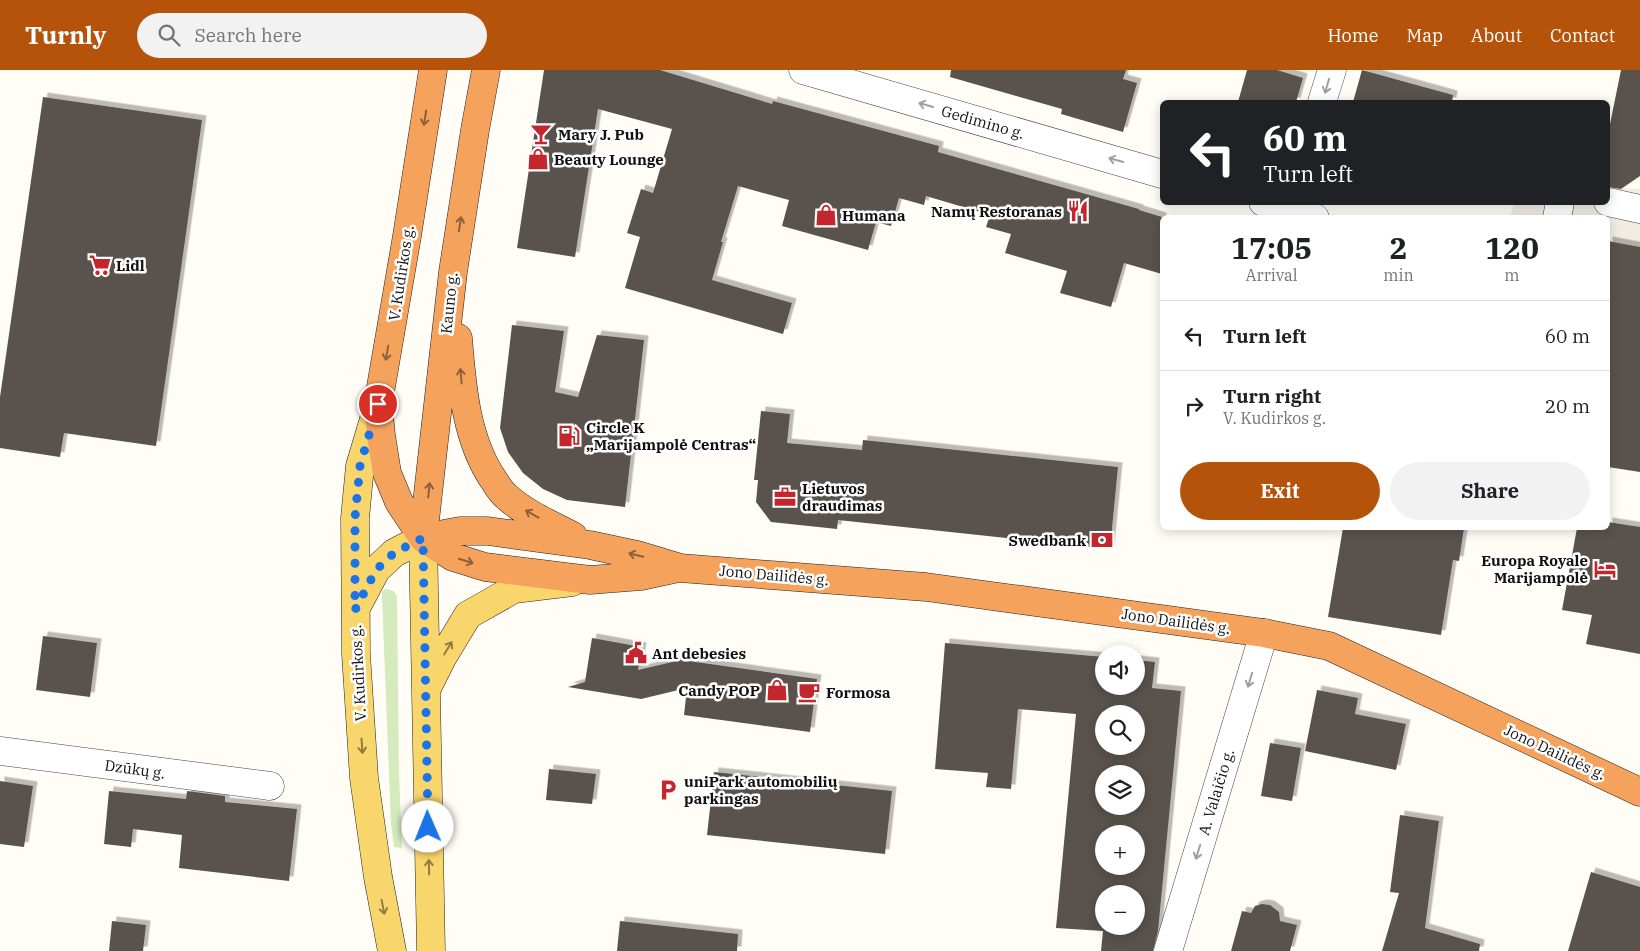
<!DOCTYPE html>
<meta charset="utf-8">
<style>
:root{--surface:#fff;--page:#f2f2f2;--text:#202124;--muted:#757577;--line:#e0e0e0;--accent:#b45309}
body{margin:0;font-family:"IBM Plex Serif",serif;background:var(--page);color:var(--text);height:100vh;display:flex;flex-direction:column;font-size:19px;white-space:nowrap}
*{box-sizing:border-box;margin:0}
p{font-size:16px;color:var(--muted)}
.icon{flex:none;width:28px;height:28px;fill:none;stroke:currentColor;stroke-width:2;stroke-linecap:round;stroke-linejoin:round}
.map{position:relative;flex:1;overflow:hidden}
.side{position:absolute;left:1160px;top:145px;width:450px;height:315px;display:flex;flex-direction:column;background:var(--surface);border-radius:8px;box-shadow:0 2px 12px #0003}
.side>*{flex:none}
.top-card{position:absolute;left:1160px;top:30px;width:450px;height:105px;border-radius:8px;box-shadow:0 2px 12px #0003;background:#202124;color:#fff;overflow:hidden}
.buttons{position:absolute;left:1095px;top:575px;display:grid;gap:10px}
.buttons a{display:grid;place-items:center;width:50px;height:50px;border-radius:50%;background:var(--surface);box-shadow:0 2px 12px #0003;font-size:25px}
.pin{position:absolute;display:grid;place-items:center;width:42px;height:42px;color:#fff;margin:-21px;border:2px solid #fff;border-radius:50%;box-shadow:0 1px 5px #0007}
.me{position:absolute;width:55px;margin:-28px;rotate:359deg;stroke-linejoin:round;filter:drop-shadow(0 0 4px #0008)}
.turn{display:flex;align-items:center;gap:18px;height:105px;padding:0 20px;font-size:22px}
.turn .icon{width:65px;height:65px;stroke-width:2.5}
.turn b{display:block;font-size:35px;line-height:42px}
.eta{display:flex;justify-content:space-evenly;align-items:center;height:85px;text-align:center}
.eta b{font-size:30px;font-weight:700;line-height:35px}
.cta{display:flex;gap:10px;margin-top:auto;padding:10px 20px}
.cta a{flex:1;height:58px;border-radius:30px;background:var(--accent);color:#fff;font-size:20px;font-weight:700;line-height:58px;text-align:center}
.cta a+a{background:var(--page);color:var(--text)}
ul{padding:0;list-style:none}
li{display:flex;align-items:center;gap:15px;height:70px;padding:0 20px;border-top:1px solid var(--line)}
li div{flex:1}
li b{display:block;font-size:19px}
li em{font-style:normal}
header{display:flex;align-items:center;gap:30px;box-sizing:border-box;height:70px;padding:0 25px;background:var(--accent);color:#fff}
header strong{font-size:24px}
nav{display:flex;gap:28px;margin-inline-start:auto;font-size:18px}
.search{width:350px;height:45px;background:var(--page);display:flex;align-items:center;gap:12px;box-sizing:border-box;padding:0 18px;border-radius:28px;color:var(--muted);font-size:19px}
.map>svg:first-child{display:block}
.green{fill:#d5ebbd}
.plaza{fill:#f1ede2}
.building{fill:#5a524d;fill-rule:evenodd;filter:url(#shadow)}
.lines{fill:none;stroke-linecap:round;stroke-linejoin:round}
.minor-casing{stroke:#444;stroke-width:29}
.major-casing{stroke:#222;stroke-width:29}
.highway-casing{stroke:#222;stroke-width:29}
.minor{stroke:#fff;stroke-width:28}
.major{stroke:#f9d66b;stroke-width:28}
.highway{stroke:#f5a25d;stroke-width:28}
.oneway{stroke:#a0a0a0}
.oneway2{stroke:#8e613b}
.oneway3{stroke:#917d42}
.route{stroke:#1a73e8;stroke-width:9;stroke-dasharray:0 16.2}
.labels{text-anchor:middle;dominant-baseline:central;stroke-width:5;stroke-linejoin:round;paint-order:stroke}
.street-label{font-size:15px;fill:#111;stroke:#fff}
.poi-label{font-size:15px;font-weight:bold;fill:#111;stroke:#fff;text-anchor:start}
</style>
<header>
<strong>Turnly</strong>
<div class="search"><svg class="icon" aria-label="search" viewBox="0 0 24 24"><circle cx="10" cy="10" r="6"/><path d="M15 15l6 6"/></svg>Search here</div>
<nav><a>Home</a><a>Map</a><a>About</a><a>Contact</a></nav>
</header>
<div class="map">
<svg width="1640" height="881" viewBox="0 0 1640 881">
<defs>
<filter id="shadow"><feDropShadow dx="4.5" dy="-4.5" stdDeviation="0" flood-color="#0004"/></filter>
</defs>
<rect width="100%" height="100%" fill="#fffdf5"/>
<path class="green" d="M385,519C392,520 395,520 397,527L399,704L402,778L394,777L391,754L382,528V522Z"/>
<path class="plaza" d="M1608,115L1621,118L1640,119V177L1608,171V148H1510L1514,133L1608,132Z"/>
<path class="building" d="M544,0H660L772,34L773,31L939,76L938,82L1139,139V140L1162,147V204L1124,193L1111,237L1060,223L1067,201L1005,183L1011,164L986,157L990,145L926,126L924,135L899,128L891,156L876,152L868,180L782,156L789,130L738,116L721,172H723L712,210L792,233L783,264L625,218L640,167L627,163L641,119L653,123L672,59L598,39L575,187L517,178Z
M951,0H1126L1123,9L1137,13L1123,62L1061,44L1062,39L950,7Z
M1247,0H1277L1303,8L1296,32H1238Z
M1362,0L1453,25L1452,32H1353Z
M1621,0H1640V106L1621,119L1608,117V64Z
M43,27L202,50L156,376L64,363L60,387L0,378V327Z
M1608,171L1640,177V402L1608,397Z
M512,255L564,261L555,322L578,327L597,265L644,270L625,437L567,430L543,419L523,403L508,382L500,358Z
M761,341L790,344L787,373L862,380L863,370L1118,397L1110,479L838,450L837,459L771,452L756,432L758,410H754Z
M1608,452L1640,457V584L1586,574L1592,545L1562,540L1577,458H1608Z
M1343,458H1464L1459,491L1453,490L1441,565L1328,547Z
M43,566L97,573L90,627L36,620Z
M592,568L642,577L638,600L681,590L817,609L810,662L684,645L687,618L641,629L568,617L585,612Z
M945,573L1104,587V616H1136V590L1155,592L1152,618L1181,621L1158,861L1153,881H1101L1103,861L1056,858L1076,644L1018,639L1011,719L986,717L988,703L935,699ZM1104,644H1136V676H1104ZM1104,704H1136V736H1104ZM1104,764H1136V796H1104ZM1104,824H1136V856H1104Z
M1317,620L1358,628L1355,644L1406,654L1396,700L1305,681Z
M1270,673L1301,678L1292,731L1261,726Z
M549,699L596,704L592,734L546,730Z
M714,702L892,721L885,784L707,765Z
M0,711L33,716L24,777L0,774Z
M109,721L186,729L187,721L225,726V732L297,739L289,811L179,798L182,765L133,759L131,777L104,774Z
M1400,745L1439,751L1425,858L1480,874L1479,881H1382L1399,823L1390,822Z
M1591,802L1640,817V881H1568Z
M1262,834L1270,835L1279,842L1280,851L1297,855L1290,881H1231L1242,841L1251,843L1255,836Z
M112,851L146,855L143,881H109Z
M620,851L738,864L737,881H617Z"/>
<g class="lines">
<g class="minor-casing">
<path id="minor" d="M803,0L1162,104
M1322,32L1332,0
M1263,132L1315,148
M1608,132L1640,139
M1557,148L1560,132
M0,681L270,716
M1168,881L1264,563"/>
</g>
<g class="major-casing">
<path id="major" d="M378,336L360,396L355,448L356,584L364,708L378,807L392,881
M356,538L376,500L394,483L423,468L431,881
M428,616L442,588L468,545L514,519L572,512"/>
</g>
<g class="highway-casing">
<path id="highway" d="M433,0L407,166L378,334L381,365L387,403L399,432L423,468L453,487L485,497L590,510L641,506L678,498
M458,268C462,317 466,371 495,412C498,417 502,423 507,427C526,444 550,454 573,466
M423,468L460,461H488L590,475L637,485L680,498L926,517L1264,563L1329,576L1640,722
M423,468L453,202L475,60L486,0"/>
</g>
<use href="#minor" class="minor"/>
<use href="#major" class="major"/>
<use href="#highway" class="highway"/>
</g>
<defs><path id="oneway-shaft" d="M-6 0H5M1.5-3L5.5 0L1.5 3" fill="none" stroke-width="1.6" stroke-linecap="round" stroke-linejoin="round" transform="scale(1.25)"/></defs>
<g class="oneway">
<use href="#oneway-shaft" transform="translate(1327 16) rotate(106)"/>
<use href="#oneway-shaft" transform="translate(926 35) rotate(-164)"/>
<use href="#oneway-shaft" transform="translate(1116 90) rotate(-164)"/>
<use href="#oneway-shaft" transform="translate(1250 610) rotate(107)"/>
<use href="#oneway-shaft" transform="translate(1198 782) rotate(107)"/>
</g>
<g class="oneway2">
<use href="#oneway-shaft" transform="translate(425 48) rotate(99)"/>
<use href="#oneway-shaft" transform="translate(460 154) rotate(-81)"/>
<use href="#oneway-shaft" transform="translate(387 283) rotate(100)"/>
<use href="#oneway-shaft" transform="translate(461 306) rotate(-95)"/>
<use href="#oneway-shaft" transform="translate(429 420) rotate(-84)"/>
<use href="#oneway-shaft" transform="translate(532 444) rotate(-151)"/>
<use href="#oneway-shaft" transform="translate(636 485) rotate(-166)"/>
<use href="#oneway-shaft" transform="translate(466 491) rotate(17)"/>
</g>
<g class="oneway3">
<use href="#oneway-shaft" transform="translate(448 578) rotate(-59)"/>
<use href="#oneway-shaft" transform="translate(362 676) rotate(86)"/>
<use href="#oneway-shaft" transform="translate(429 797) rotate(-91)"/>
<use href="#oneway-shaft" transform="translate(383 837) rotate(79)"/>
</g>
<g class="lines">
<path class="route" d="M378,334L360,396L355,448V540L376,500L394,483L423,468L428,757"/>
</g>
<defs>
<g id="bar-bare" transform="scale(1.725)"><path d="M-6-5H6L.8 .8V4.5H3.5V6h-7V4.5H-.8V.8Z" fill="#c4262e" stroke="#fff" stroke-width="2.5" paint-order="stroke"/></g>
<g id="shop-bare" transform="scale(1.725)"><path d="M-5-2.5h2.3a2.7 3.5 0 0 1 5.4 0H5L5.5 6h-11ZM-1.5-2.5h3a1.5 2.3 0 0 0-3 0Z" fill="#c4262e" stroke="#fff" stroke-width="2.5" paint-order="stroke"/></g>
<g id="restaurant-bare" transform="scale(1.725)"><path d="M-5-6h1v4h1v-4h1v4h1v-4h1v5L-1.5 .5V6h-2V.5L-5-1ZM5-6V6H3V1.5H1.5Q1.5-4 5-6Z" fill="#c4262e" stroke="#fff" stroke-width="2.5" paint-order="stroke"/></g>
<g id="supermarket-bare" transform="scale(1.725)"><path d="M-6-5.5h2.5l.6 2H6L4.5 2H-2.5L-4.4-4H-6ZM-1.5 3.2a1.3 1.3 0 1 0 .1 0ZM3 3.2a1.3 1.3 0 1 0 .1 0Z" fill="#c4262e" stroke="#fff" stroke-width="2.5" paint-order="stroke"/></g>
<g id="fuel-bare" transform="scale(1.725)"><path d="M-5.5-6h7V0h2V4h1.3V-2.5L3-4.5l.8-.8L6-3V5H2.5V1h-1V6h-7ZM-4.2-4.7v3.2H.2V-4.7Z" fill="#c4262e" stroke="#fff" stroke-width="2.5" paint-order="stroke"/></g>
<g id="office-bare" transform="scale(1.725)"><path d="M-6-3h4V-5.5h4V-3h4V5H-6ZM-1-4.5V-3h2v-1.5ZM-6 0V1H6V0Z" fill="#c4262e" stroke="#fff" stroke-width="2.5" paint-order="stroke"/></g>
<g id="bank-bare" transform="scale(1.725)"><path d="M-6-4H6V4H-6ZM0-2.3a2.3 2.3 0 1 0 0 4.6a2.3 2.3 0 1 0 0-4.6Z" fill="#c4262e" stroke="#fff" stroke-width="2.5" paint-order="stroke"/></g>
<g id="hotel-bare" transform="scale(1.725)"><path d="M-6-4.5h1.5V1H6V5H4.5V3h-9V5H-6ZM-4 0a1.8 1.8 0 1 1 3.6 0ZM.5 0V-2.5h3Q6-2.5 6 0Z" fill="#c4262e" stroke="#fff" stroke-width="2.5" paint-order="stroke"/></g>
<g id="civic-bare" transform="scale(1.725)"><path d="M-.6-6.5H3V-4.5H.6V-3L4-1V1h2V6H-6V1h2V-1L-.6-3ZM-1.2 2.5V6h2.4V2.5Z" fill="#c4262e" stroke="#fff" stroke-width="2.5" paint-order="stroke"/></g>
<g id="cafe-bare" transform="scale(1.725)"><path d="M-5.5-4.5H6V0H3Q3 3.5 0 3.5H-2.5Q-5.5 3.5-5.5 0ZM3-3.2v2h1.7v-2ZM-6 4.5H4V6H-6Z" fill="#c4262e" stroke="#fff" stroke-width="2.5" paint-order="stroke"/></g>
<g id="parking-bare" transform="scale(1.725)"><path d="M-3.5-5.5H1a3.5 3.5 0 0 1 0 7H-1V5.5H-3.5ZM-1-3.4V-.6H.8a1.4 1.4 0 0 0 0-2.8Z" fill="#c4262e" stroke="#fff" stroke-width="2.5" paint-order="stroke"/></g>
</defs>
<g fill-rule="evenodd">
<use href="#bar-bare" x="541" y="64"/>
<use href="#shop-bare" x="538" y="89"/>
<use href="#restaurant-bare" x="1078" y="141"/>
<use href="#shop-bare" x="826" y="145"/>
<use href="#supermarket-bare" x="100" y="195"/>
<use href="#fuel-bare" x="569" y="366"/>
<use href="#office-bare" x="785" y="427"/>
<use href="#bank-bare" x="1102" y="470"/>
<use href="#hotel-bare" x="1605" y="499"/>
<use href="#civic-bare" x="636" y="583"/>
<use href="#shop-bare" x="777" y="620"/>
<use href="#cafe-bare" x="809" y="622"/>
<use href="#parking-bare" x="668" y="720"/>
</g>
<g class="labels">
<g class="street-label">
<text transform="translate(983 52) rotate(16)">Gedimino g.</text>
<text transform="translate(401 203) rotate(-81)">V. Kudirkos g.</text>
<text transform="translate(449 233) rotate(-84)">Kauno g.</text>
<text transform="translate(774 505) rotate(5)">Jono Dailidės g.</text>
<text transform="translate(1176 551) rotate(8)">Jono Dailidės g.</text>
<text transform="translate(358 603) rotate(-93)">V. Kudirkos g.</text>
<text transform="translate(1555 682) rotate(25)">Jono Dailidės g.</text>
<text transform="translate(135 699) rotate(8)">Dzūkų g.</text>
<text transform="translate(1216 722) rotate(-73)">A. Valaičio g.</text>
</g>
<g class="poi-label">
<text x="558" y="64">Mary J. Pub</text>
<text x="554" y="89">Beauty Lounge</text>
<text x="1062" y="141" text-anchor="end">Namų Restoranas</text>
<text x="842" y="145">Humana</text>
<text x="116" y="195">Lidl</text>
<text x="586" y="357">Circle K<tspan x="586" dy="17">„Marijampolė Centras“</tspan></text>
<text x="802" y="418">Lietuvos<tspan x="802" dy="17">draudimas</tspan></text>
<text x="1086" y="470" text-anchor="end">Swedbank</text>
<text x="1588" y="490" text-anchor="end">Europa Royale<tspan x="1588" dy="17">Marijampolė</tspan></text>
<text x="652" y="583">Ant debesies</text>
<text x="760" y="620" text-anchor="end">Candy POP</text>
<text x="826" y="622">Formosa</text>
<text x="684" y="711">uniPark automobilių<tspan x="684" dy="17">parkingas</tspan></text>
</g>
</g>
</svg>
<div class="buttons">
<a><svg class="icon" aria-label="sound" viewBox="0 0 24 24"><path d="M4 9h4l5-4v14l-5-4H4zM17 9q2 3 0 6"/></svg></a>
<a><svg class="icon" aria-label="search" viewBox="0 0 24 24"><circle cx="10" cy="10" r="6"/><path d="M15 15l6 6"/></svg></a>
<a><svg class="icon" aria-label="layers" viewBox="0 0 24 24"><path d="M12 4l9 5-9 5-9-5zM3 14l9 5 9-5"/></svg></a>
<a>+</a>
<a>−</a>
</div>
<div class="pin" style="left:378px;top:334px;background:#d93025"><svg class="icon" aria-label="arrive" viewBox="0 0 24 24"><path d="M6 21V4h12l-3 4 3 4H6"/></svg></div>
<svg class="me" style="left:428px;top:757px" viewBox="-20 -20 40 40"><circle r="19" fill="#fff"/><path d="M0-13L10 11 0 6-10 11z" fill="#1a73e8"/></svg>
<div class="top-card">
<div class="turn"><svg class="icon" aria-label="left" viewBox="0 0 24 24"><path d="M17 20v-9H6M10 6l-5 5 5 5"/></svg><div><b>60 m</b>Turn left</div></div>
</div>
<section class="side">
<div class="eta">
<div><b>17:05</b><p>Arrival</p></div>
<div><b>2</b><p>min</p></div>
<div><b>120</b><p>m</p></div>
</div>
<ul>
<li><svg class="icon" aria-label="left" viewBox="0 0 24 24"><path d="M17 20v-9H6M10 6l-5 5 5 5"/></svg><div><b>Turn left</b></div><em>60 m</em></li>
<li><svg class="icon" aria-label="right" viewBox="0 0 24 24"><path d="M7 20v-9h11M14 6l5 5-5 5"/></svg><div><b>Turn right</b><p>V. Kudirkos g.</p></div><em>20 m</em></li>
</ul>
<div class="cta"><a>Exit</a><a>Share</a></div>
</section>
</div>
